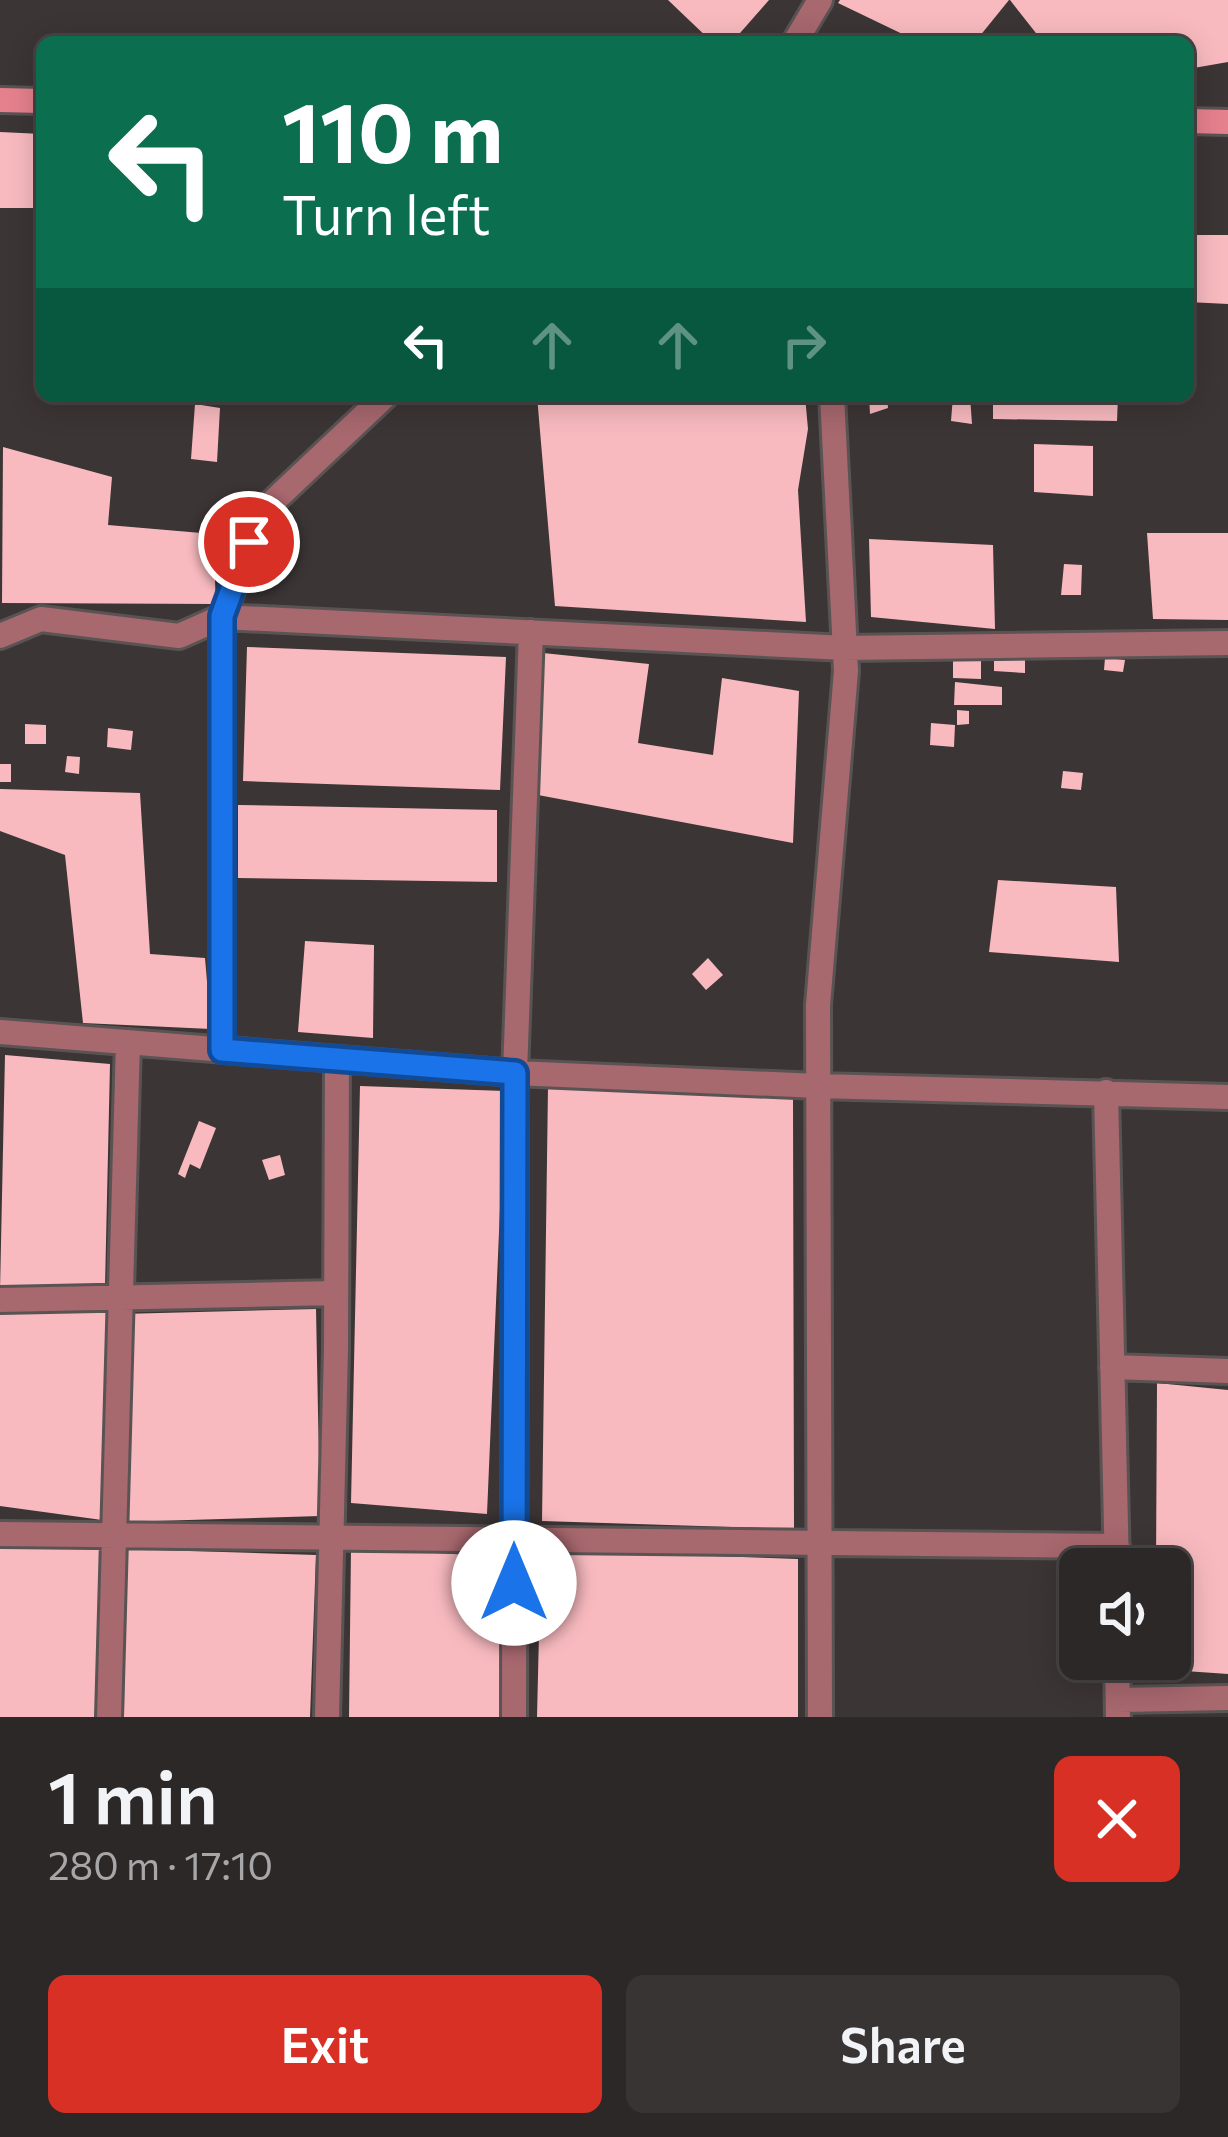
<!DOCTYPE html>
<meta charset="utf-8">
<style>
:root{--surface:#2d2828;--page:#393434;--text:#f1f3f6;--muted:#a7a6a8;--line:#484445;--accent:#d93025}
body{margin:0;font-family:Commissioner,sans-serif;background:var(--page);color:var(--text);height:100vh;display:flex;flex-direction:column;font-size:45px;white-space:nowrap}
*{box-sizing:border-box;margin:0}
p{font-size:39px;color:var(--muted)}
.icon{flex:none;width:66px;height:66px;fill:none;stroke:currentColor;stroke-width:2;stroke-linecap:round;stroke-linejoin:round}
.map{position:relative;height:1717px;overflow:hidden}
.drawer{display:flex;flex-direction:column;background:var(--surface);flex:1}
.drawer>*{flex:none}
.top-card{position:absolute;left:36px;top:36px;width:1158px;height:366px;border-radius:18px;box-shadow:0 6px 30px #0003,0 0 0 3px var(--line);background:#0b6e4f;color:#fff;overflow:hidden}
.fabs{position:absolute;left:1059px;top:1548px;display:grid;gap:24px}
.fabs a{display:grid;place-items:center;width:132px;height:132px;border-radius:18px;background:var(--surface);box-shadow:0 6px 30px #0003,0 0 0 3px var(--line);font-size:60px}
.pin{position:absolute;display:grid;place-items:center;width:102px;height:102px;color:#fff;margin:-51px;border:6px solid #fff;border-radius:50%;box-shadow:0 3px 12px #0007}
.me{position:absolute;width:132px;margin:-66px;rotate:0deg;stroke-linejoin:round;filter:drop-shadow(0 0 9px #0008)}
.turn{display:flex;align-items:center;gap:42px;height:252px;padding:0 48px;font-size:54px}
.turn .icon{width:156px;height:156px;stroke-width:2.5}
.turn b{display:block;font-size:84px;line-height:102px}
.lanes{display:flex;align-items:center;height:114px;padding:0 48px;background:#0003;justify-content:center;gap:60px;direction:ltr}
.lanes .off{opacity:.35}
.round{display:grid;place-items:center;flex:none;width:126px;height:126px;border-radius:18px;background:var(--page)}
.summary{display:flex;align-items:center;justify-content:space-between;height:204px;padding:0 48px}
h1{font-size:72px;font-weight:600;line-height:90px}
.primary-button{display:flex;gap:24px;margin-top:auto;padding:24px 48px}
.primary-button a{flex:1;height:138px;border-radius:18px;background:var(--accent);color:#fff;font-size:48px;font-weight:600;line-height:138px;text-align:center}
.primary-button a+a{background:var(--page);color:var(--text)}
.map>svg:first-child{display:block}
.building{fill:#f8babf}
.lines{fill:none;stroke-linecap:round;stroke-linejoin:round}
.street-casing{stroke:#5a5354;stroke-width:30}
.secondary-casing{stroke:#5a5354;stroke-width:30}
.street{stroke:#a7686e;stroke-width:24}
.secondary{stroke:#e5818d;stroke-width:24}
.route-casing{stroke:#114b97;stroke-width:30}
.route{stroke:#1a73e8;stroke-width:21}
</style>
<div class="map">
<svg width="1228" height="1717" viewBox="0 0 1228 1717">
<rect width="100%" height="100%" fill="#3c3535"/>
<path class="building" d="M668,0H769L733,41L723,42H712Z
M840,0H1009L975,42H919L838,3Z
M1010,0H1228V62L1188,69V42H1043Z
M0,132L42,134V208H0Z
M1188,235H1228V304L1188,302Z
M537,396H805L808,429L798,490L806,622L555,606Z
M869,396H887L888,408L870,414Z
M953,396H970L972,424L951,421Z
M993,396H1118L1117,421L993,419Z
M195,404L220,408L217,462L191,459Z
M1034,444L1093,446V496L1034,492Z
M3,447L112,477L108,525L213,534L216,604L2,603Z
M1147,533H1228V620L1153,619Z
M869,539L993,545L995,629L871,617Z
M1064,564L1082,565L1081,595H1061Z
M247,647L506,657L500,790L243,781Z
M543,653L649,664L638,743L713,755L722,678L799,691L793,843L538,795Z
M953,656L981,657V679L953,678Z
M994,657L1025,658V673L994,671Z
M1105,658L1125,660L1123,672L1104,670Z
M955,682L1002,687V705H954Z
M957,710L969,711V724L957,725Z
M931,723L955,725L954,747L930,745Z
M25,724L46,725V744H25Z
M108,728L133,731L131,750L107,747Z
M67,756L80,757L79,774L65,772Z
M0,764H11V782H0Z
M1063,771L1083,773L1081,790L1061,788Z
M0,789L140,793L150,954L205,958L211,1029L83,1023L65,855L0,831Z
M238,805L497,810V882L238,878Z
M998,880L1116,887L1119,962L989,952Z
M305,941L374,945L373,1038L298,1032Z
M708,958L723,975L706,990L692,974Z
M5,1055L110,1064L105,1287L0,1291Z
M360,1086L505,1091L487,1514L351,1503Z
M548,1087L793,1098L794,1529L542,1521Z
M199,1121L216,1128L200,1169L190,1164L185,1178L178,1174Z
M280,1155L285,1175L269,1180L262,1160Z
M0,1303L107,1312L102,1520L0,1506Z
M316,1309L320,1516L120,1522L121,1314Z
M1157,1383L1228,1390V1674L1156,1669V1659H1170V1569H1156Z
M0,1543L108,1550L103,1717H0Z
M351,1548L504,1557L500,1717H349Z
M125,1549L316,1555L310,1717H124Z
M541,1550L798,1559V1717H537Z"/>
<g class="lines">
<g class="street-casing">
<path id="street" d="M795,42L820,0
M531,632L515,1073L818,1086L1228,1097
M0,636L41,619L179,636L222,617L262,512L385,396
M0,1032L515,1073L514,1717
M222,1050V617L845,648L1228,643
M1106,1092L1117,1569
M0,1300L336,1293
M1112,1367L1228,1371
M0,1534L1117,1546
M1117,1659L1118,1717
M1118,1700L1228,1698
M109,1717L128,1042
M327,1717L336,1349L337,1059
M820,1717L818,1005L846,671L832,396"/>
</g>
<g class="secondary-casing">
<path id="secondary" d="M0,100L42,101
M1188,121L1228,122"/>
</g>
<use href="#street" class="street"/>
<use href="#secondary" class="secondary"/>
</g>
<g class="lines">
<g class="route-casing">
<path id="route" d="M249,542L222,616V1050L515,1073L514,1583"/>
</g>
<use href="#route" class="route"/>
</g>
</svg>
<div class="fabs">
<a><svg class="icon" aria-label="sound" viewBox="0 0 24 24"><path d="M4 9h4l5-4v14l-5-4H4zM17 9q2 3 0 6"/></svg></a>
</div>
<div class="pin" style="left:249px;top:542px;background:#d93025"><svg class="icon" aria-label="arrive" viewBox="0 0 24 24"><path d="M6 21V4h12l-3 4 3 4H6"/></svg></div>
<svg class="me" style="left:514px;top:1583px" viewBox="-20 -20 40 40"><circle r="19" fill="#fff"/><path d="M0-13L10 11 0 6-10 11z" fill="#1a73e8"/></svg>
<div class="top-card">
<div class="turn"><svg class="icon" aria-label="left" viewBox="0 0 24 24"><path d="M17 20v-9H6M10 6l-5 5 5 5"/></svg><div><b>110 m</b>Turn left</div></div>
<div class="lanes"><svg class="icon" aria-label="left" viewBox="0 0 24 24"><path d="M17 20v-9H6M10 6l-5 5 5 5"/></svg><svg class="icon off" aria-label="ahead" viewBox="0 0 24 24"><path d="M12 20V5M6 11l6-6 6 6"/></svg><svg class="icon off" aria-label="ahead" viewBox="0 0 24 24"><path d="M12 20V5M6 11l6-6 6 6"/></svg><svg class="icon off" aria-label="right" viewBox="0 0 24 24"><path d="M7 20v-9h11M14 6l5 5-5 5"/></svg></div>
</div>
</div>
<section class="drawer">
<div class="summary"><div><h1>1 min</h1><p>280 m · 17:10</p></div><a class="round" style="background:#d93025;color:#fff"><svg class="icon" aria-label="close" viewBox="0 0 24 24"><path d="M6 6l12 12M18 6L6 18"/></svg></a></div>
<div class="primary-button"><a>Exit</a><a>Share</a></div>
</section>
